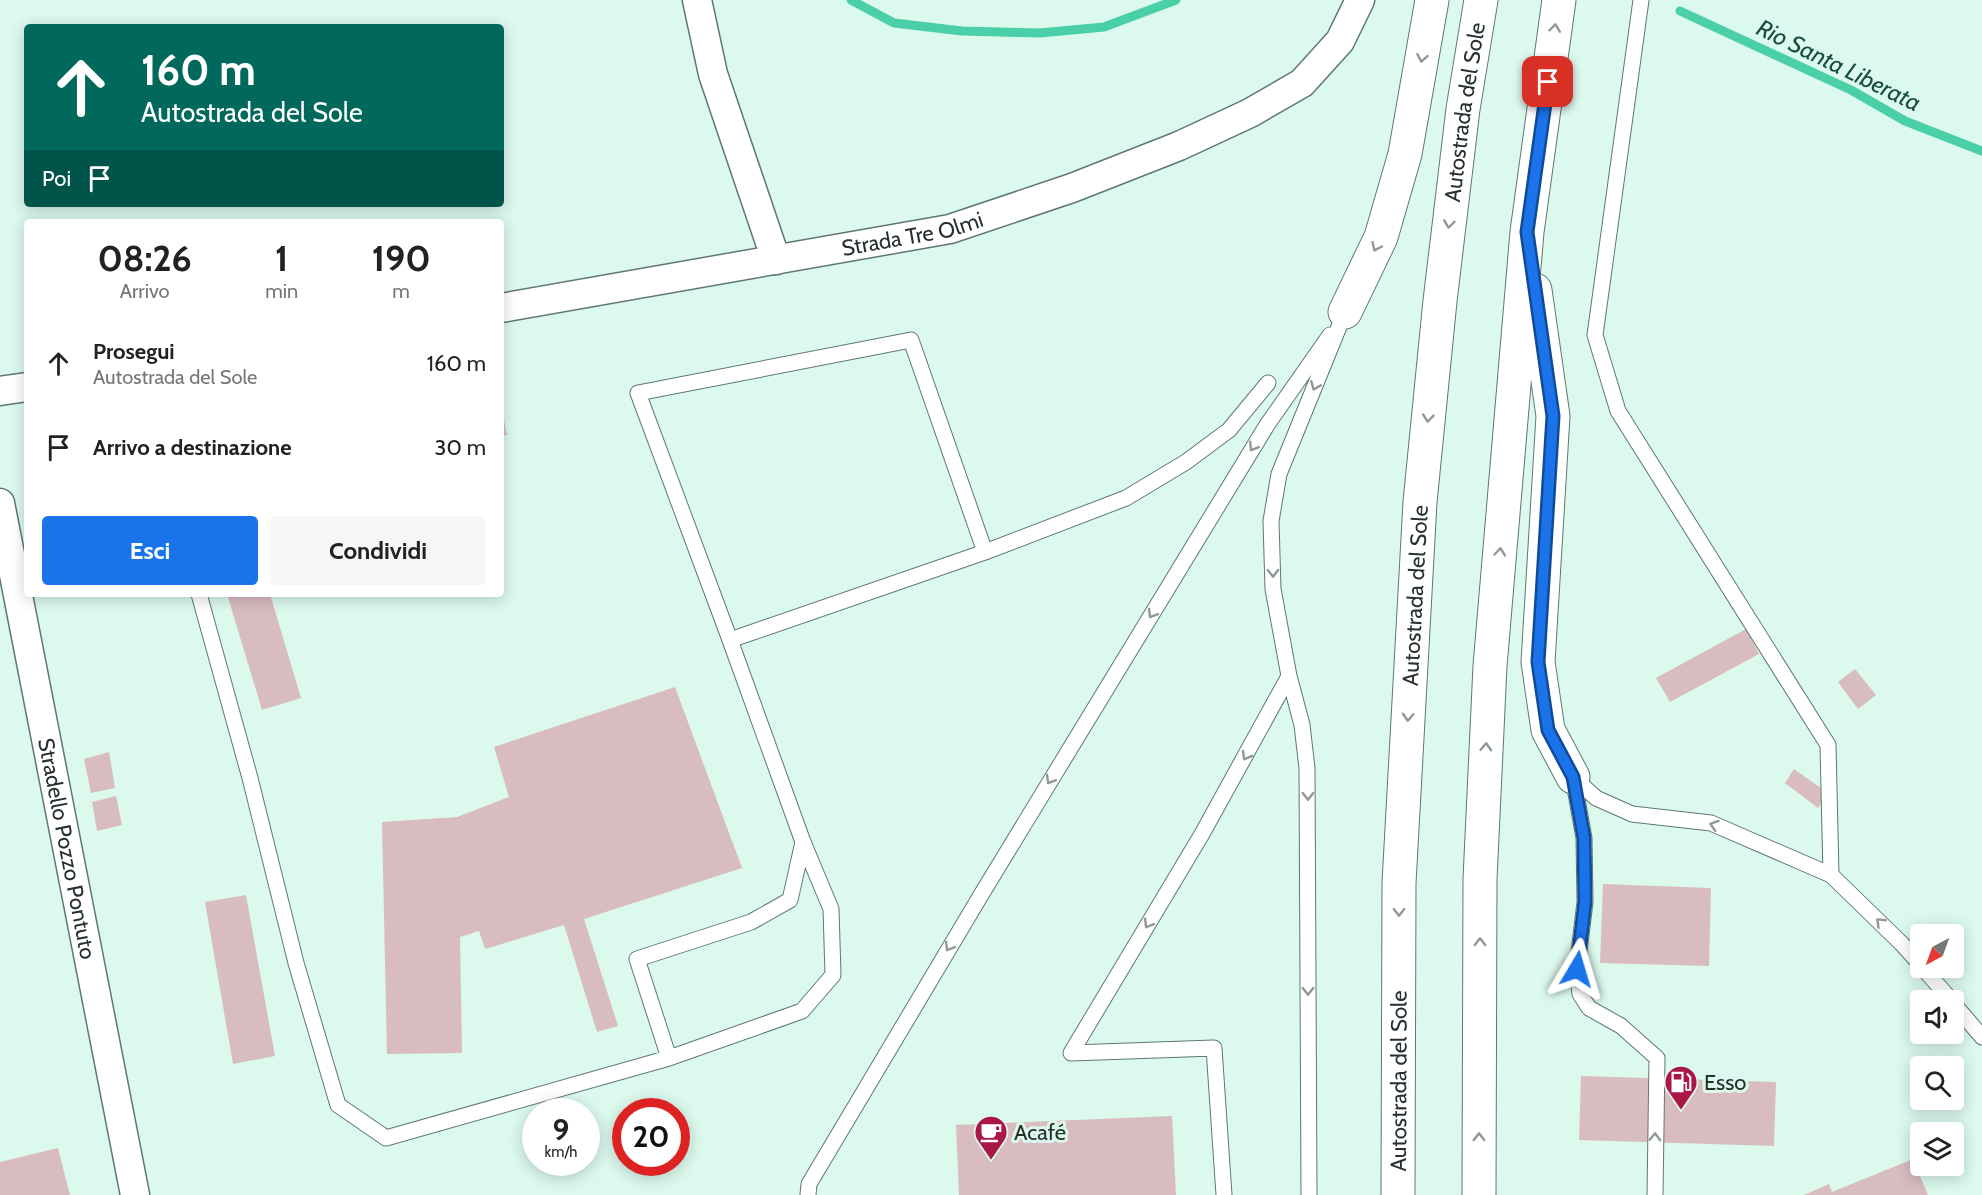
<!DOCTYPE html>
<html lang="it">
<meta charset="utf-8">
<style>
:root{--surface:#fff;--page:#f6f6f6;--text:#222;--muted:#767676;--accent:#1a73e8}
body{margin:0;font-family:Cabin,sans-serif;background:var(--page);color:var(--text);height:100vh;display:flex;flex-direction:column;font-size:22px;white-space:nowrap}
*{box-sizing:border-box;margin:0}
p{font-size:20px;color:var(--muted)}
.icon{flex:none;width:33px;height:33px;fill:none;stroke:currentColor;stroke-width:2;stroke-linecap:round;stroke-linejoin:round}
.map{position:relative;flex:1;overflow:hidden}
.sheet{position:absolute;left:24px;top:219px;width:480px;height:378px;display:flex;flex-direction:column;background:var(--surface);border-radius:6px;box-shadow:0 3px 15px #0003}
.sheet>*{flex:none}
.top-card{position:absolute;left:24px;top:24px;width:480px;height:183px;border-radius:6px;box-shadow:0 3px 15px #0003;background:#00695c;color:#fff;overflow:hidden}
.needle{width:39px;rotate:221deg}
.controls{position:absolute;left:1910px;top:924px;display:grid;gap:12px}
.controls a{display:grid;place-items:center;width:54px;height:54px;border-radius:6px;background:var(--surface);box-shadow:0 3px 15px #0003;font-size:30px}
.speed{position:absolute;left:522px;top:1098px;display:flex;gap:12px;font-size:30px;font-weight:700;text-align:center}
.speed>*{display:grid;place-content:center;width:78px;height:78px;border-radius:50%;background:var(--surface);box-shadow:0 3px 15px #0003;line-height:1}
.speed small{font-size:15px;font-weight:400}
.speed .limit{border:9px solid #d22;background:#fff;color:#111}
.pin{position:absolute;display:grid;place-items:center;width:51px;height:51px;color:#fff;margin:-26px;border-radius:12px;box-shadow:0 3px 9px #0006}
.me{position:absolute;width:66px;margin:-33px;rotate:7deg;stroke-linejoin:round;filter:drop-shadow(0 0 4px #0008)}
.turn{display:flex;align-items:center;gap:21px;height:126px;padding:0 18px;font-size:27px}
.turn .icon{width:78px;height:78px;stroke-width:2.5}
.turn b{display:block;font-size:42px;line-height:51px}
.then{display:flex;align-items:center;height:57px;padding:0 18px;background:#0003;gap:12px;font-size:22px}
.eta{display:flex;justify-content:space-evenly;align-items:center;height:102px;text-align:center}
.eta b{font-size:36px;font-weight:700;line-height:42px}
.button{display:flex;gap:12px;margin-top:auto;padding:12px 18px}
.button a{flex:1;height:69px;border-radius:6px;background:var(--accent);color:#fff;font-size:24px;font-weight:700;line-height:69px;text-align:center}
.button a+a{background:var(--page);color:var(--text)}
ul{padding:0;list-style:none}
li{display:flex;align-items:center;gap:18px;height:84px;padding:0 18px}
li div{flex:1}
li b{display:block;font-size:22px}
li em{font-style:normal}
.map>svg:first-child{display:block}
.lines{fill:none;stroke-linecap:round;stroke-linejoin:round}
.stream{stroke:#4bcfa8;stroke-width:9}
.building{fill:#d9bcbf}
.lane-casing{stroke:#5e786e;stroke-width:17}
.street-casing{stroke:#5e786e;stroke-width:31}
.highway-casing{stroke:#5e786e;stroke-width:35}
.lane{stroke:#fff;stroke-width:15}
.street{stroke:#fff;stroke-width:28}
.highway{stroke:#fff;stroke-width:33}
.oneway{stroke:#929896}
.route-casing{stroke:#114b97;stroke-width:15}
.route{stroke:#1a73e8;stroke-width:10}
.labels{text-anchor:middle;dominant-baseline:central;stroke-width:6;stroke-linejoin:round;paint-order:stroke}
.street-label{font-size:22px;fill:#26312d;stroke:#dcf9ed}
.poi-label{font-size:22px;fill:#26312d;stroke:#dcf9ed;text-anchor:start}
.water-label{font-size:24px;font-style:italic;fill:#184e3e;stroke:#dcf9ed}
</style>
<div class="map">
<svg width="1982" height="1195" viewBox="0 0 1982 1195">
<rect width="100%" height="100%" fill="#dcf9ed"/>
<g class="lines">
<path class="stream" d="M851,0L894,23L962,31L1040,33L1104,27L1176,0
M1680,11L1851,90L1905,121L1982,151"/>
</g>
<path class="building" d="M501,406L507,435L501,436Z
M227,594H270L301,698L262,710Z
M1746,629L1759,654L1670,702L1656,678Z
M1855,669L1876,695L1858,709L1838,682Z
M675,687L742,868L584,919L618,1026L597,1032L564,925L485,949L479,931L460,937L462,1053L387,1054L382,822L457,817L509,797L494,747Z
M109,752L115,788L91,793L84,759Z
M1794,769L1828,793L1818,808L1785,783Z
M116,796L122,825L97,831L92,802Z
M1603,884L1711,888L1709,966L1600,963Z
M246,895L275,1056L233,1064L205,902Z
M1581,1076L1776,1082L1774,1146L1579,1140Z
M1172,1116L1176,1195H959L956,1125Z
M58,1148L70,1195H0V1162Z
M1913,1159L1928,1195H1804L1829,1184L1832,1192Z"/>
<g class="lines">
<g class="lane-casing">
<path id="lane" d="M1641,0L1595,335L1618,411L1828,745L1831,875
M199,594L250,778L296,963L338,1105L386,1138L669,1058
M730,640L638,393L911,340L985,552
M1289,676L1302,725L1307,768L1309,1195
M1573,777L1584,838L1585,902L1577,969L1580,994L1589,1008L1621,1026L1657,1058L1655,1195
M1573,777L1596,798L1632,814L1711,823L1831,875L1901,943L1920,964
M803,842L831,909L833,975L802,1011L669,1058L637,959L751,922L790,900L803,842L730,640L985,552L1126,498L1186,462L1229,430L1268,383
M1923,968L1951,1000
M1953,1003L1982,1037
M808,1195L809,1184L981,895L1267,425L1330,335
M1224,1195L1214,1048L1071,1053L1202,834L1289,676L1273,589L1271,521L1279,474L1345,312"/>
</g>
<g class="street-casing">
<g id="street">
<path d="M697,0L713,74L776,260"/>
<path id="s1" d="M501,308L950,229L1072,188L1179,146L1250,113L1302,83L1340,41L1360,0"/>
<path d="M0,391L27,387"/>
<path id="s2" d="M0,503L135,1195"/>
</g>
</g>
<g class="highway-casing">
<g id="highway">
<path d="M1535,290L1553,416L1538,662L1548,730L1573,777"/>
<path d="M1345,312L1381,237L1405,154L1432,0"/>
<path id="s3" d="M1398,1195L1399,883L1420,502L1440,301L1463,109L1481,0"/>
<path d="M1479,1195L1480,879L1490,666L1527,232L1559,0"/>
</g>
</g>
<use href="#lane" class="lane"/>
<use href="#street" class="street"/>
<use href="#highway" class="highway"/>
</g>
<defs><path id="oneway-chevron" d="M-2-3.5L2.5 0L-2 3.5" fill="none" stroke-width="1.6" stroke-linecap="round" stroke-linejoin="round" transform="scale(1.5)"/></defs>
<g class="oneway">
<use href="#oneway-chevron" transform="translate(1555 28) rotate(-83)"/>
<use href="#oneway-chevron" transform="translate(1422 58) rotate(100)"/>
<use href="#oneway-chevron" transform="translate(1449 224) rotate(97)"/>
<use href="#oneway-chevron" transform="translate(1376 247) rotate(115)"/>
<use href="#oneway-chevron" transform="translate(1315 386) rotate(112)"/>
<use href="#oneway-chevron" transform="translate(1428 418) rotate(96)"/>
<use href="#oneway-chevron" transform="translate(1253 447) rotate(121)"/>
<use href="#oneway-chevron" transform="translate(1500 552) rotate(-85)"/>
<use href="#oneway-chevron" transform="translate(1273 573) rotate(89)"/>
<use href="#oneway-chevron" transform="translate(1152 614) rotate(121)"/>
<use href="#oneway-chevron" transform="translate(1408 717) rotate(93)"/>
<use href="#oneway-chevron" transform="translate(1486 747) rotate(-87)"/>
<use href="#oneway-chevron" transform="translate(1246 756) rotate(119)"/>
<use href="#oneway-chevron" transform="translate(1050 780) rotate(121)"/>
<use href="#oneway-chevron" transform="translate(1308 796) rotate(90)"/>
<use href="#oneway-chevron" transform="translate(1714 825) rotate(-162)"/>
<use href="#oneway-chevron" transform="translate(1399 912) rotate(90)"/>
<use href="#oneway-chevron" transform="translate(1880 922) rotate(-136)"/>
<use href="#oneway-chevron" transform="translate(1148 924) rotate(121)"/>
<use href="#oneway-chevron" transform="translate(1480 942) rotate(-90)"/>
<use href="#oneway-chevron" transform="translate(949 947) rotate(121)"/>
<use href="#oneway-chevron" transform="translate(1308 991) rotate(90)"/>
<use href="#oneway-chevron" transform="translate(1479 1137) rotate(-90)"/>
<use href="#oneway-chevron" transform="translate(1655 1137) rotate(-88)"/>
</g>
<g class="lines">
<g class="route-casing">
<path id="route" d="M1548,82L1527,232L1553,416L1538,662L1548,730L1573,777L1584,838L1585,902L1577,969"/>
</g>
<use href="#route" class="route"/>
</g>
<defs>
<g id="fuel-pin" transform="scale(1.725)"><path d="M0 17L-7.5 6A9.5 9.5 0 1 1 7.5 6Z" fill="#aa1648" stroke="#dcf9ed"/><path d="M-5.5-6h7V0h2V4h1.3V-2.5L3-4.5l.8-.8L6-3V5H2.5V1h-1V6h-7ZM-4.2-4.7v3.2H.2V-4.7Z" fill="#fff"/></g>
<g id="cafe-pin" transform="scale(1.725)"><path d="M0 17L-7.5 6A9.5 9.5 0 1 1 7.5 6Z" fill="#aa1648" stroke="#dcf9ed"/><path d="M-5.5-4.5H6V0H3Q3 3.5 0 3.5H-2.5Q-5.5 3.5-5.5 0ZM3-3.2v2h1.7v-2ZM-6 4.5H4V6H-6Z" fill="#fff"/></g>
</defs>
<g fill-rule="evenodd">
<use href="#fuel-pin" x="1681" y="1082"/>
<use href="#cafe-pin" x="991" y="1132"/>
</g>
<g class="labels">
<g class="street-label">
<text stroke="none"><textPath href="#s3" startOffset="1086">Autostrada del Sole</textPath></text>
<text stroke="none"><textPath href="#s1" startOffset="418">Strada Tre Olmi</textPath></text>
<text stroke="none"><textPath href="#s3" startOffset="600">Autostrada del Sole</textPath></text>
<text stroke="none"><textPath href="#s2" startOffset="352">Stradello Pozzo Pontuto</textPath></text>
<text stroke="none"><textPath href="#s3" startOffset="114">Autostrada del Sole</textPath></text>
</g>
<g class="poi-label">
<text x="1704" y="1082">Esso</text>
<text x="1014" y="1132">Acafé</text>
</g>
<g class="water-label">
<text transform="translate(1839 65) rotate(26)">Rio Santa Liberata</text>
</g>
</g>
</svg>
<div class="controls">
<a><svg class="needle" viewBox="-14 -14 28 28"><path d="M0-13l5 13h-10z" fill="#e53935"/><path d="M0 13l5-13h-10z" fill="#767676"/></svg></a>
<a><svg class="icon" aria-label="sound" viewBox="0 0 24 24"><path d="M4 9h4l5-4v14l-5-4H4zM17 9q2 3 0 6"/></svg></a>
<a><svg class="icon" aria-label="search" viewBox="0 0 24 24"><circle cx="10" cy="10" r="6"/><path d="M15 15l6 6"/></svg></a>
<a><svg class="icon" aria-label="layers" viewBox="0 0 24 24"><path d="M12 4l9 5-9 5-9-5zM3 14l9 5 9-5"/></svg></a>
</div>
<div class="speed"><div>9<small>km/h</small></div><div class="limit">20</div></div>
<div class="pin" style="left:1548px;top:82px;background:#d93025"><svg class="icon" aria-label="arrive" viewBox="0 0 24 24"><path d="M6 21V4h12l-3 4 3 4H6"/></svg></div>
<svg class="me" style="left:1577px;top:969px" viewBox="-20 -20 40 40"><path d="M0-17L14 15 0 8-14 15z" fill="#1a73e8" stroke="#fff" stroke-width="4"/></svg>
<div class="top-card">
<div class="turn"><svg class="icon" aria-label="ahead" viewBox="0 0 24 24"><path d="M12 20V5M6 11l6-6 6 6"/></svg><div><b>160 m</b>Autostrada del Sole</div></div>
<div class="then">Poi<svg class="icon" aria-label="arrive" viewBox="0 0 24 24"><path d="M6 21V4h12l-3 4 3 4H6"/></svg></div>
</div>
<section class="sheet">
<div class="eta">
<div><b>08:26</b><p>Arrivo</p></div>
<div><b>1</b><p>min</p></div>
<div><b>190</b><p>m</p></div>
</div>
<ul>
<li><svg class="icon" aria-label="ahead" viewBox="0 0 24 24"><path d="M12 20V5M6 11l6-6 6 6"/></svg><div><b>Prosegui</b><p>Autostrada del Sole</p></div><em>160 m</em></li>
<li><svg class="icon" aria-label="arrive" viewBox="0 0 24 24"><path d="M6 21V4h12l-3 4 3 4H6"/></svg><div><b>Arrivo a destinazione</b></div><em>30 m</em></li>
</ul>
<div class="button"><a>Esci</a><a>Condividi</a></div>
</section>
</div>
